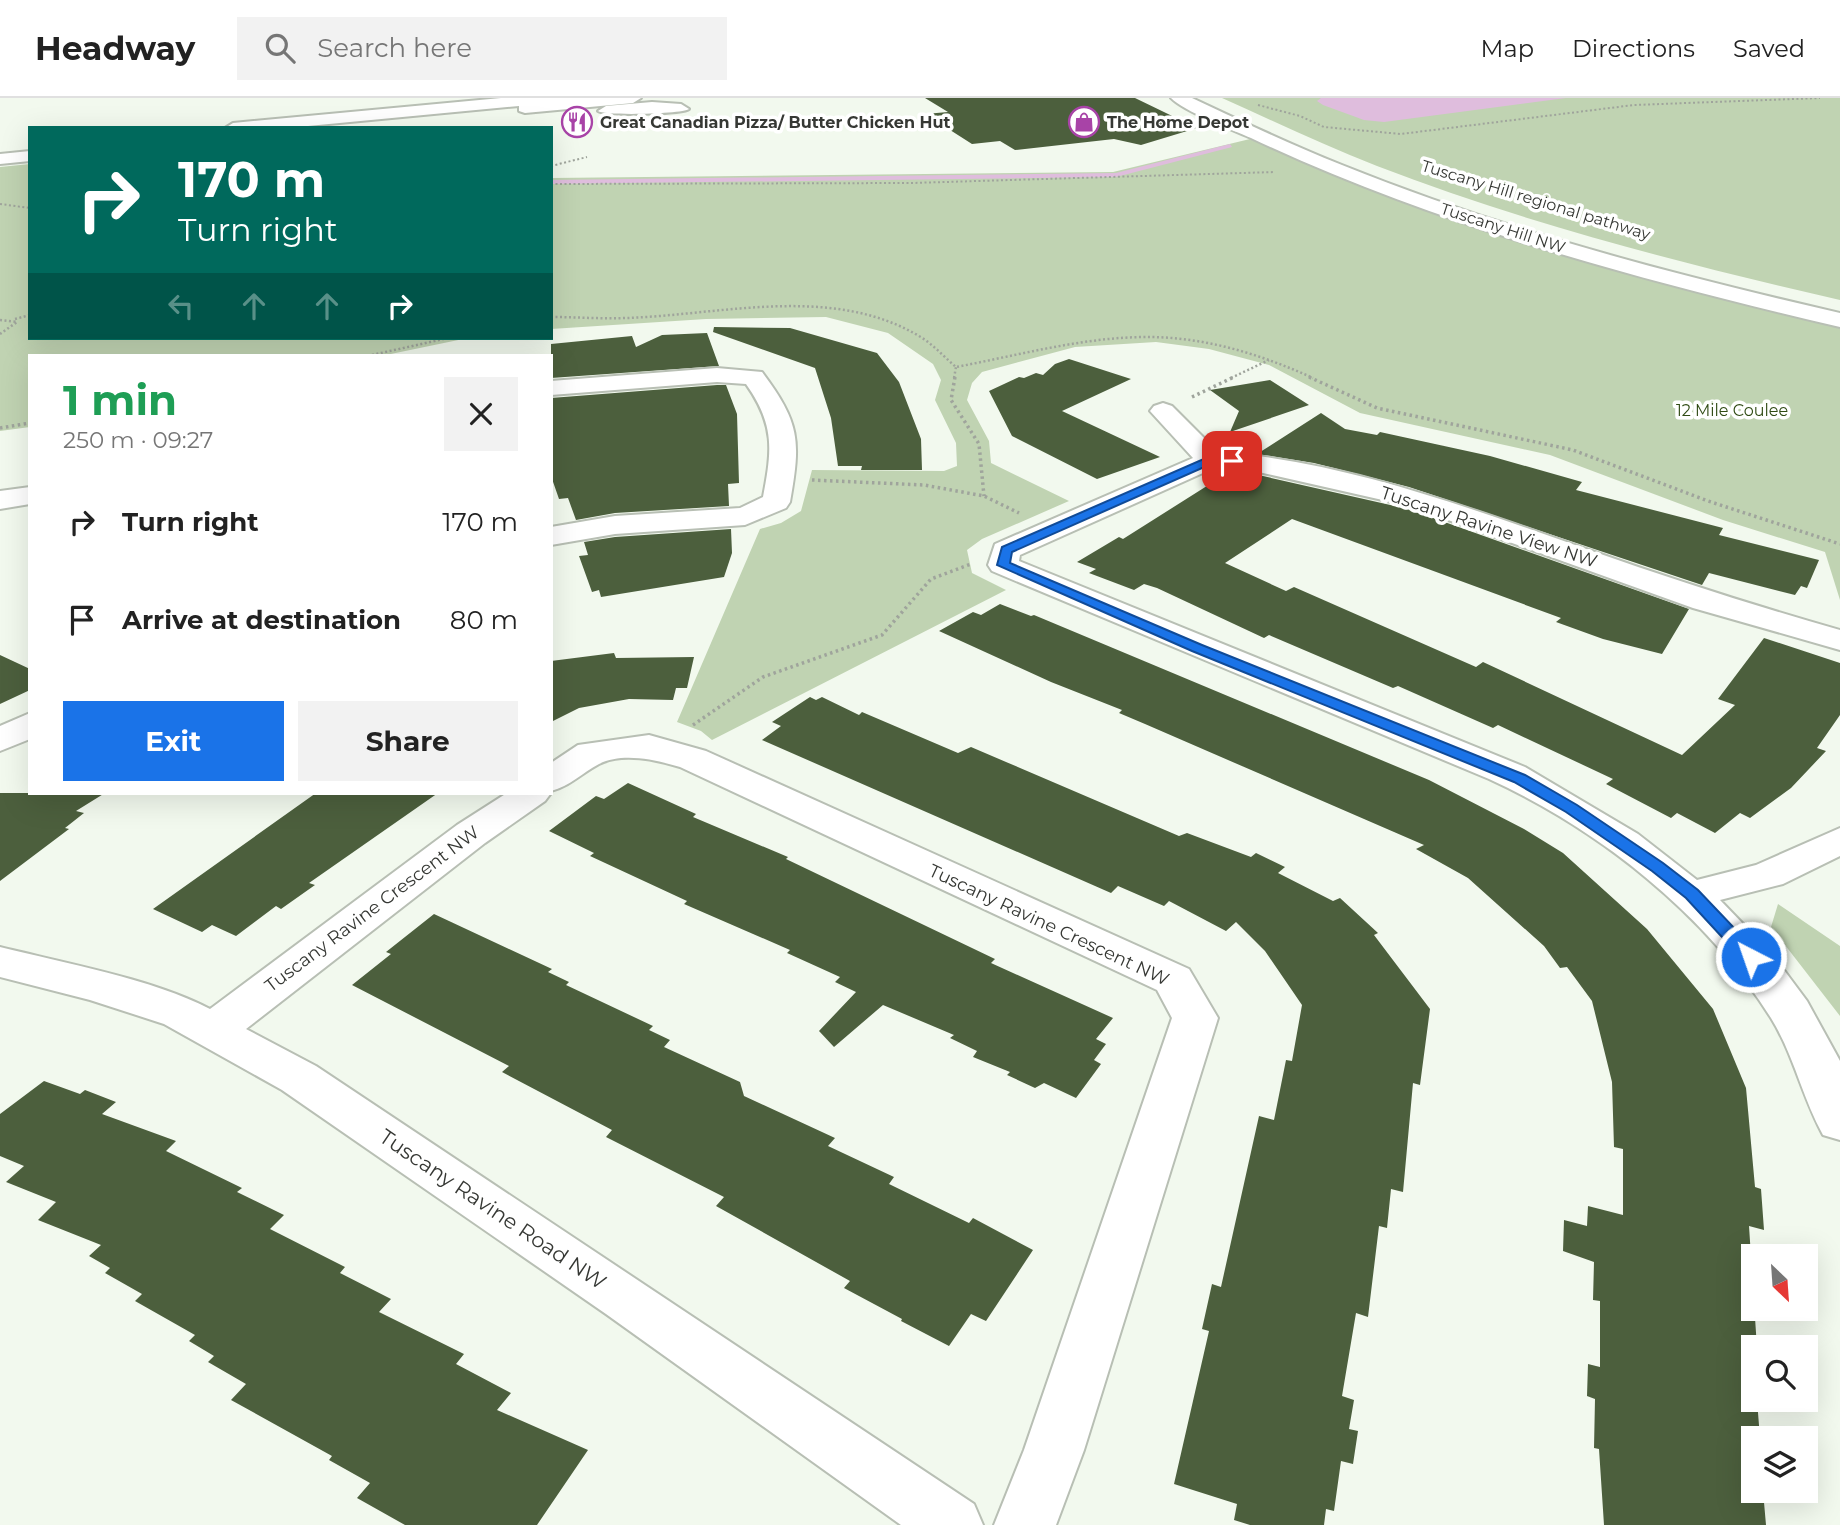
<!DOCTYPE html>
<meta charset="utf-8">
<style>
:root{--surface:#fff;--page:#f2f2f2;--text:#222;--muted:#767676;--line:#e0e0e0;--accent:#1a73e8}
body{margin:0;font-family:Montserrat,sans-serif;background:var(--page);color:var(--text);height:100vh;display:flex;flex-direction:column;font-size:26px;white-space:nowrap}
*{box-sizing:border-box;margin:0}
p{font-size:23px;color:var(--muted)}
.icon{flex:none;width:38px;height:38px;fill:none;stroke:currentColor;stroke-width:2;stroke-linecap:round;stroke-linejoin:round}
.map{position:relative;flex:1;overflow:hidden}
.details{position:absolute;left:28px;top:256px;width:525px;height:441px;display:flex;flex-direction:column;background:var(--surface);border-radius:0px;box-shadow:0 7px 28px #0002}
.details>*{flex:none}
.guide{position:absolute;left:28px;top:28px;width:525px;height:214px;border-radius:0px;box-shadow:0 7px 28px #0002;background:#00695c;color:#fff;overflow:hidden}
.needle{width:46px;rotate:155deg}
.fabs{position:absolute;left:1741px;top:1146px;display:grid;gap:14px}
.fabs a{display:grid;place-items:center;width:77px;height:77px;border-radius:0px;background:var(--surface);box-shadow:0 7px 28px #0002;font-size:35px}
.pin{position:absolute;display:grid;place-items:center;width:60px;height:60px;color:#fff;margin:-30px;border-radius:14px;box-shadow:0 4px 10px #0006}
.me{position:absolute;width:77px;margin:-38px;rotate:319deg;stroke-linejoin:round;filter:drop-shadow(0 0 5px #0008)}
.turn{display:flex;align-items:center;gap:24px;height:147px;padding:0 35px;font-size:32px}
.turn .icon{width:91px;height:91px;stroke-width:2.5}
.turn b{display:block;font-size:49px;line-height:60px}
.lanes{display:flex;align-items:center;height:66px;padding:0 35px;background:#0003;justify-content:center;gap:35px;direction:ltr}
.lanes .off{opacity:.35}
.round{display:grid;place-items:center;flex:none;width:74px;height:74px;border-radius:0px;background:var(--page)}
.overview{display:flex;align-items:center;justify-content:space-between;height:119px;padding:0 35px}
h1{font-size:42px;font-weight:700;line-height:52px;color:#1e9e55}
.button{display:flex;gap:14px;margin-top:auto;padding:14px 35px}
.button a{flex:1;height:80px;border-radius:0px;background:var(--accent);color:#fff;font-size:28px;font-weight:700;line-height:80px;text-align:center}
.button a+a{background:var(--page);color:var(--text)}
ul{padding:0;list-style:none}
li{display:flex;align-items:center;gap:21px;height:98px;padding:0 35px}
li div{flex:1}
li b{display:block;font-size:26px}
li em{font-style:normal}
header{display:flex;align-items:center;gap:42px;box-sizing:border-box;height:98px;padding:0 35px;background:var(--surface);border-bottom:2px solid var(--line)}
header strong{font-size:33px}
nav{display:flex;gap:38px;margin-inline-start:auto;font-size:24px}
.search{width:490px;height:63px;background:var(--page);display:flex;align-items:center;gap:18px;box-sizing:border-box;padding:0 24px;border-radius:0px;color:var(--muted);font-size:26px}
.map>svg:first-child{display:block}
.green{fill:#c0d3b2}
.water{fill:#dfbddd}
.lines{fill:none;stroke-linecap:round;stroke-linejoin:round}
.stream{fill:#dfbddd;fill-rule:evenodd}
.building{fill:#4c5f3d}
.minor-casing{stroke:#b8bfb4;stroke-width:4}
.path-far2{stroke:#9fa49c;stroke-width:2;stroke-dasharray:2 2.5;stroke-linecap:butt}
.path-far1{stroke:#9fa49c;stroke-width:2.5;stroke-dasharray:2 2.5;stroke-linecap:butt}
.path{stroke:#9fa49c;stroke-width:3.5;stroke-dasharray:2.5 3.5;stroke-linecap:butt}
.minor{fill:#fff;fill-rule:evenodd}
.route{fill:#1a73e8;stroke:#114b97;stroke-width:2}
.labels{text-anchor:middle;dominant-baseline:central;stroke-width:7;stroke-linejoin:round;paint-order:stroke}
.far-poi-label{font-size:16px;font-weight:bold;fill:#363834;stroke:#fff;text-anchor:start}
.far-street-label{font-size:16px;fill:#363834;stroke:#fff}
.far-park-label{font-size:16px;fill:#304b14;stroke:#fff}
.street-label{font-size:18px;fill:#363834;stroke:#fff}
.near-street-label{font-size:21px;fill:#363834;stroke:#fff}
</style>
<header>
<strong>Headway</strong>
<div class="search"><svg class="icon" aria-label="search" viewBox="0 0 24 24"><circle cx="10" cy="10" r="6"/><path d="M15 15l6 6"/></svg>Search here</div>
<nav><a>Map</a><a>Directions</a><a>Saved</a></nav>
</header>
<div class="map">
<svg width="1840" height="1427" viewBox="0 0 1840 1427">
<rect width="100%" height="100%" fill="#f2f9ee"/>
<path class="green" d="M1222,0H1840V202C1684,166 1527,126 1377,68C1324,47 1273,23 1222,0Z
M1250,41C1439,127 1638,183 1840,229V502L1825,454L1723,422L1550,357L1360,315L1269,267L1209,251L1156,244L1075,249L982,274L972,285L967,302L989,343L991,365L1069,403L982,441L967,452L972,475L1006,492L712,642L701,633L677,624L760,431L781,425L801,413L812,372L944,373L957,368L956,345L935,302L941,282L933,266L888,235L826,219L706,221L551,231V80L1113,74Z
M30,66V240H468L386,257H30V329L0,333V69Z
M1778,806L1840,848V918L1771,829Z"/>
<path class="water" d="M1321,0H1566L1384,24L1364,22L1323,7L1317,3Z"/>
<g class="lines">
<path class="stream" d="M1230,46L1232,49L1116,79L551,86V82L1116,75Z"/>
</g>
<path class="building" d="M925,0H1135L1197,30L1141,47L1114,41L1015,52L1000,43L972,46L925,16L948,14Z
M714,229L790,230L877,255L899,284L921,341L922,372H861L862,368H838L831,320L815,270L713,234Z
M707,235L719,268L551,280V246L632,238L636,249L662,237Z
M1069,261L1131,281L1062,313L1160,359L1097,381L1012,338L989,293L1019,279L1024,280L1036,275L1043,277L1055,266Z
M1270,282L1309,307L1230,334L1239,313L1210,292Z
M717,287H726L737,316L739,385L728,386L729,408L615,415L576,422L568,400L559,401L551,378V300Z
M1321,315L1345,331L1377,337L1380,334L1490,358L1582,384L1576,392L1723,430L1719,437L1819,462L1807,490L1801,488L1795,497L1709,475L1702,487L1409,389L1314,365L1257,356Z
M1229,374L1254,376L1408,411L1689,511L1662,556L1603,541L1556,524L1561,520L1292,421L1225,465L1286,493L1294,489L1476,569L1483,564L1682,657L1735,607L1718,601L1764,540L1840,565V617L1817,650L1826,653L1791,690L1750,720L1740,715L1715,735L1677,715L1671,720L1606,686L1613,681L1498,627L1493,630L1398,588L1393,590L1269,537L1264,540L1157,490L1144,486L1134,492L1089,475L1096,471L1077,464L1119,439L1123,441Z
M731,431L732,455L724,479L601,499L599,492L592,494L579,458L588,457L584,444L615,439Z
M1000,506L1031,518L1034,517L1429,682L1524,731L1563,755L1647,831L1713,911L1746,990L1755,1089L1761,1091L1764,1132L1749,1128L1757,1250H1753L1754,1302H1757L1760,1340H1754V1393H1763L1766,1427H1604L1599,1351L1594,1350L1595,1301L1587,1298L1588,1266L1600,1269V1203L1593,1202L1594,1164L1563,1153L1564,1122L1587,1128L1588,1108L1623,1117V1051L1614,1049L1612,984L1592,903L1567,869L1560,870L1544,848L1468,780L1416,751L1424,747L1145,626L1119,615L1122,612L1051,584L939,533L973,514L981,517Z
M614,555L616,560L694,559L687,590H676L673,602L629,601L579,610L551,624V563Z
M0,557L30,571V592L0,606Z
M810,599L816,602L822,599L859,617L862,614L958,655L971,649L1179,738L1187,735L1251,759L1256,755L1285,769L1278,775L1333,803L1340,800L1378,835L1374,837L1430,911L1420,987L1413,985L1403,1094L1391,1091L1387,1130L1379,1128L1368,1219L1356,1215L1342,1298L1354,1302L1349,1331L1358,1333L1353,1366L1341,1363L1334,1413L1326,1411L1324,1427H1250L1234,1422L1237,1406L1174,1386L1209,1233L1202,1231L1212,1186L1221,1189L1259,1018L1274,1022L1286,962L1292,963L1302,907L1265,853L1236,824L1226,833L1169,803L1164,808L1118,788L1111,795L762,642L781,628L772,624Z
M628,685L696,716L693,719L788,759L786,761L995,861L991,865L1113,920L1096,941L1106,946L1094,962L1101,966L1076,1000L1044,985L1035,990L1007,977L1010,974L973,959L977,953L950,940L954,937L883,907L834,949L819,933L856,894L835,884L840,879L787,855L790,852L684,806L687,803L590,758L594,755L549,733L596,698L604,701Z
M0,695H105L76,713L84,715L65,730L69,731L0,783Z
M316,695H438L309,785L315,787L281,811L276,808L236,838L212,827L202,834L153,811Z
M434,816L552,871L548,874L569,884L566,887L653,928L649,932L670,942L664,949L740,984L744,998L835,1040L828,1048L894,1079L889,1086L969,1125L973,1120L1033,1152L986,1223L971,1216L949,1248L901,1223L902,1221L844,1190L850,1183L716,1108L724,1099L606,1039L612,1032L502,974L509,968L352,887L391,856L386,854Z
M44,983L80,996L85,992L116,1004L102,1016L176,1043L166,1053L242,1090L237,1094L284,1117L270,1131L345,1169L340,1175L391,1201L379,1214L464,1256L456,1266L511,1295L497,1312L588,1352L537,1427H405L357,1400L370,1385L329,1362L332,1358L231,1302L246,1286L208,1264L214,1258L189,1243L195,1237L135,1203L142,1196L105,1175L110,1170L89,1158L101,1147L38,1122L56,1104L6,1084L24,1068L0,1058V1016Z"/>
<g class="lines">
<g class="minor-casing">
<path id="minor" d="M501,0H641L633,5L525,15L519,13V8L287,30H225L233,25Z
M1171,0H1192C1241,23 1291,47 1342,67C1503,132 1671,176 1840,215V229C1640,182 1438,128 1251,40C1233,32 1183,13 1171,0Z
M652,4L681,6L689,11C684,16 604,18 598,13L606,8Z
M30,53V63L0,66V56Z
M717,270L762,274C800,325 801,342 790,404L786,410L745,427L615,436L551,447V429L615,418L740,410L763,399C772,352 775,327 746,286L717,284L551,297V283Z
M1163,305L1172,308L1218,354C1346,363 1472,411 1592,453C1674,482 1756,508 1840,532V552L1693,510L1409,408L1254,373L1214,370L1020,457L1019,463L1525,669L1638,736L1697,782L1756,767L1840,730V758L1783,786L1720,802L1772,856L1807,903L1840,963V1042L1823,1037C1802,999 1794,957 1771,920C1706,816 1600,732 1489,681L992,473L988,467L995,446L1193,360L1150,313L1154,308Z
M30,389V406L0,411V393Z
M30,615V641L0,653V628Z
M649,637L706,653L1189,871L1218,920L1084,1352L1056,1427H994L1024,1352L1172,920L1157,892L680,669C656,662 623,654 599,666C582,675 570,688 551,693V665L578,647Z
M507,695H551L545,703L485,745L246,931L316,968L974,1406L983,1427H901L606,1216L282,992L164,926L90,902L0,879V849C64,865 153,881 210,911L457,727Z"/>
</g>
<path class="path-far2" d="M1258,7L1300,18L1324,29L1401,36L1634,7L1820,0
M551,68L587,59
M551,86L912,85L1275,74
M0,106L30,110"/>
<path class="path-far1" d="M551,219C576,219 601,221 626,220C721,217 831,186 919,238C933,246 944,259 956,269C1020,257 1087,238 1152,239C1209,240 1262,257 1313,280
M15,221L30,217
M0,222L17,224L0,236
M372,257L448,240
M954,280L956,269
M1231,280L1269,262"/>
<path class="path" d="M955,279L951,302L979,346L984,398
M1309,279L1377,310L1573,352L1708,403L1840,446
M1192,299L1234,279
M0,330L30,325
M812,382L924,387L984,398L1019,415
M693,627L763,579L882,537L931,481L971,466"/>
<use href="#minor" class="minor"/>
</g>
<path class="route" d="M1206,360H1232L1238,363L1232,367L1211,366L1012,454L1010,465L1202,547L1525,677L1577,707L1663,765L1698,792L1758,855L1760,859L1758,864H1745L1686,800L1652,773L1566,714L1514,684L1192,553L997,467L1002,449Z"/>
<defs>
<g id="restaurant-ring" transform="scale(1.575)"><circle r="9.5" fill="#fff" stroke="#a843a7" stroke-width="1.5"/><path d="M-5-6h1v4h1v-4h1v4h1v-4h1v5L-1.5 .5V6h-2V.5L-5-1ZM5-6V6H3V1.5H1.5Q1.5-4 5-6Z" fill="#a843a7"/></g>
<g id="shop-ring" transform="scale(1.575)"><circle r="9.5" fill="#fff" stroke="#a843a7" stroke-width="1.5"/><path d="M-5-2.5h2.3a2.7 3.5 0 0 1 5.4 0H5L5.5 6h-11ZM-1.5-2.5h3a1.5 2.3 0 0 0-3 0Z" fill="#a843a7"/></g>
</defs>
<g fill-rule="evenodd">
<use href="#restaurant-ring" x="577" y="24"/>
<use href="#shop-ring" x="1084" y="24"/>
</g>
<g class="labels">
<g class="far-poi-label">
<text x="600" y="24">Great Canadian Pizza/ Butter Chicken Hut</text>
<text x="1107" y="24">The Home Depot</text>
</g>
<g class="far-street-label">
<text transform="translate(1536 102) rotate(17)">Tuscany Hill regional pathway</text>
<text transform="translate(1503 130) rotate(18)">Tuscany Hill NW</text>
</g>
<g class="far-park-label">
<text x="1732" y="312">12 Mile Coulee</text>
</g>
<g class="street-label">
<text transform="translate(1489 429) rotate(18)">Tuscany Ravine View NW</text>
<text transform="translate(372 811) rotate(-37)">Tuscany Ravine Crescent NW</text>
<text transform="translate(1049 827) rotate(25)">Tuscany Ravine Crescent NW</text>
</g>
<g class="near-street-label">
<text transform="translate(493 1111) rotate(34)">Tuscany Ravine Road NW</text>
</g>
</g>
</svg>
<div class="fabs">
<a><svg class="needle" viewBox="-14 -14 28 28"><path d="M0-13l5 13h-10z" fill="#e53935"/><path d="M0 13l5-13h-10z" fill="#767676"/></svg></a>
<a><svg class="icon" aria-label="search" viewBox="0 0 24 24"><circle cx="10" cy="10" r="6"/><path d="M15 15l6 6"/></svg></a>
<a><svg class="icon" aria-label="layers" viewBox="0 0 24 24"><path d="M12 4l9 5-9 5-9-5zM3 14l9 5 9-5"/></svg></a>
</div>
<div class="pin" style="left:1232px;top:363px;background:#d93025"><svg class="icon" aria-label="arrive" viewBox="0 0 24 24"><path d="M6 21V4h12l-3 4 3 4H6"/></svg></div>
<svg class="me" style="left:1751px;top:859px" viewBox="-20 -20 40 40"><circle r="17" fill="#1a73e8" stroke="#fff" stroke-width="3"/><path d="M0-11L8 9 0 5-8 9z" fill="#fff"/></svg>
<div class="guide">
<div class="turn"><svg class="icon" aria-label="right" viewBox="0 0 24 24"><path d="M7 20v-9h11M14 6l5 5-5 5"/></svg><div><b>170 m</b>Turn right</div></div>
<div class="lanes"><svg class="icon off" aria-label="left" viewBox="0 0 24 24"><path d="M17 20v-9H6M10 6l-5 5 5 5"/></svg><svg class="icon off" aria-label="ahead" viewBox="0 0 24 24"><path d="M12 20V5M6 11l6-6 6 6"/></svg><svg class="icon off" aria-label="ahead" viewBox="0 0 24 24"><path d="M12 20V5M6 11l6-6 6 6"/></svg><svg class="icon" aria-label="right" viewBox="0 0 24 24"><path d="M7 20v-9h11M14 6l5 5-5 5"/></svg></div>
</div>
<section class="details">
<div class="overview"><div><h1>1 min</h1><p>250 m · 09:27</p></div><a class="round"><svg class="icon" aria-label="close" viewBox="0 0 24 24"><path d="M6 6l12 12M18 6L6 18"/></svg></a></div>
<ul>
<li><svg class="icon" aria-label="right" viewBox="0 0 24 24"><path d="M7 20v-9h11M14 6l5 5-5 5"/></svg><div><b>Turn right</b></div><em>170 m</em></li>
<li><svg class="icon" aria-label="arrive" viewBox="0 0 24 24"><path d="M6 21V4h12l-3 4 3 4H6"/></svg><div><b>Arrive at destination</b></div><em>80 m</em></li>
</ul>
<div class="button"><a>Exit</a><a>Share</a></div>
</section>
</div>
